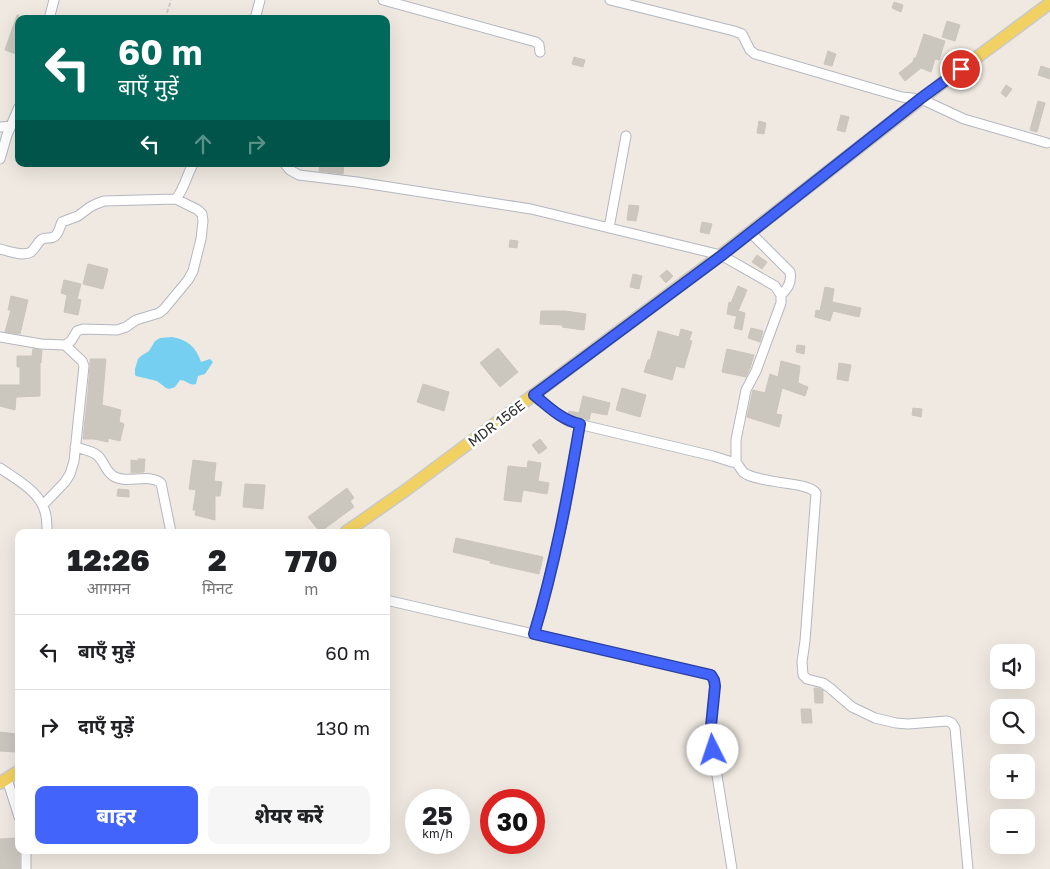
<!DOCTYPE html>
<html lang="hi">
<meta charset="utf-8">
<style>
:root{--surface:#fff;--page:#f6f6f6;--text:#202124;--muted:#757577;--line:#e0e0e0;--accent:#4264fb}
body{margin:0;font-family:"Golos Text","Noto Sans Devanagari",sans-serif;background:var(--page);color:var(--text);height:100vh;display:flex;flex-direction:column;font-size:19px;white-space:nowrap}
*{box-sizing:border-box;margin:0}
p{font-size:16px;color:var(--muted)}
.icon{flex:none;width:28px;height:28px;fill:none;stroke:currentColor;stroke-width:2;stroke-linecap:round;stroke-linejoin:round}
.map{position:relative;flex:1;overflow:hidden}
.panel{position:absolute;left:15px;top:529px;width:375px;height:325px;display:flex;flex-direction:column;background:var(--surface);border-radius:10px;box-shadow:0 5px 20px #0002}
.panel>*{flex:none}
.guide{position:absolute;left:15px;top:15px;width:375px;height:152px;border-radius:10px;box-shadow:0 5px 20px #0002;background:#00695c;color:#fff;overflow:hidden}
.controls{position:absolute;left:990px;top:644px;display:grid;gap:10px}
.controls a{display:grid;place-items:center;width:45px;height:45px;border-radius:10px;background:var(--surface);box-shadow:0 5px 20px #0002;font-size:25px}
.speed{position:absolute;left:405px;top:789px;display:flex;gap:10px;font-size:25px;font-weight:700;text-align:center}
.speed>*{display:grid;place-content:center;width:65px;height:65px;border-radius:50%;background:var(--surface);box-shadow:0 5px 20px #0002;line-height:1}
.speed small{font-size:12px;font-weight:400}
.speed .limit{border:8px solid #d22;background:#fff;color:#111}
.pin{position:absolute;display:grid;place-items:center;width:42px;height:42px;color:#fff;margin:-21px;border:2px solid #fff;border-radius:50%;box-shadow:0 1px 5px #0007}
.me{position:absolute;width:55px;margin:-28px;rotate:356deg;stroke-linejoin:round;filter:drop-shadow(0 0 4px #0008)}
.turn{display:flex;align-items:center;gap:18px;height:105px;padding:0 20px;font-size:22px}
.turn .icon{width:65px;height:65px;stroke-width:2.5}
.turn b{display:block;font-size:35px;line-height:42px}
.lanes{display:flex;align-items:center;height:48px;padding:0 20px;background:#0003;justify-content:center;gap:25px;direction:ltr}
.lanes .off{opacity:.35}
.eta{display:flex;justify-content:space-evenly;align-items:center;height:85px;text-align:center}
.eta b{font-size:30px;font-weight:800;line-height:35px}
.button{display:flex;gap:10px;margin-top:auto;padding:10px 20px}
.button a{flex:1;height:58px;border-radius:10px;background:var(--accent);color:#fff;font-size:20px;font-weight:800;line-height:58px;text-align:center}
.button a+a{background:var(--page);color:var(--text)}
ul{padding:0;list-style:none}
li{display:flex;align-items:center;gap:15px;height:75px;padding:0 20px;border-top:1px solid var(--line)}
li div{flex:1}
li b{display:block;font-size:19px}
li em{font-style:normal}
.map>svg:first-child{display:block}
.water{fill:#75cff0}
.building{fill:#cbc7bf;stroke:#cbc5ba}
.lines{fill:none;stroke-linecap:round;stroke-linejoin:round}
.minor-casing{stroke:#b4b7c1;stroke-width:11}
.major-casing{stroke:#c9c9c9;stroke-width:14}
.path{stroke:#c9c9c9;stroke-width:2;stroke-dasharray:4 2.5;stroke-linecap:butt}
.minor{stroke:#fff;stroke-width:9}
.major{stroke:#f2d163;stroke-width:11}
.route-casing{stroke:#2b41a3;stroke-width:12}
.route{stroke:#4264fb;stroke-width:9}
.labels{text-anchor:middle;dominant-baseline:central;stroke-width:5;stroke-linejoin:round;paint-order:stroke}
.street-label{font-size:14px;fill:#2e2e2e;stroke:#fff}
</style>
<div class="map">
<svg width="1050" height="869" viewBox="0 0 1050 869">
<rect width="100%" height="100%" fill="#efe9e1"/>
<path class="water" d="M172,337C188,340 196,347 201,362L210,359L213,362L205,374L198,376L196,384C189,386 187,380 180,380L175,387L169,389L166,388L157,381L136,376L135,375V369L138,359L141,356L149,351L155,341L160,338Z"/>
<path class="building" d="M894,2L903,5L901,12L892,8Z
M17,15H19V55L5,50Z
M947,21L960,25L955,41L942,37Z
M924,34L945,41L939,60L935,59L931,72L921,68L905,81L899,73L913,62L914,58H916Z
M828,51L836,54L832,66L824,64Z
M574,57L585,60L583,67L572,64Z
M1041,66L1050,69V79L1038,75Z
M1006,85L1012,89L1006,97L1001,93Z
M1038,101L1045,103L1037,132L1030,130Z
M841,115L849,117L845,132L837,130Z
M759,121L766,123L764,134L757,133Z
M320,164H344L343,174L319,171Z
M629,205L639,206L636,221L627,220Z
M702,222L712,224L709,234L700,232Z
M510,240L518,241L517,248L509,247Z
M757,255L767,262L762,269L752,262Z
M88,264L108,269L103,289L83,284Z
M667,270L673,276L666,283L660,276Z
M633,274L642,276L639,289L630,287Z
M64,280L81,284L77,299L81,300L78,315L64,312L67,295L61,293Z
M738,286L747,290L736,316L727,314L729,302L731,303Z
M825,287L834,289L832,302L861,308L859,317L833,311L830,321L815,317L816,310L820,311Z
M11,296L28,300L20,334L5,332L11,310H8Z
M541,311H565L586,314L584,330L562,327L563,325L540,324Z
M738,311L745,313L742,330L734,328Z
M751,328L763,331L760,342L748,338Z
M681,329L692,332L689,340L692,341L684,368L676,366L672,380L644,372L648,360H650L658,331L679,337Z
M797,345L805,346L804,354L796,352Z
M498,348L518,372L500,387L480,363Z
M33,349L42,350L41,363H40V396L16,397L15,410L0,406V385H20V367H17V356H32Z
M727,349L754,355L750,368L746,377L722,372Z
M90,359H106L102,405L121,410L119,422L124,424L120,441L108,438V442L94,439H83L88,392L90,367Z
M781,361L800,366L798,383L808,387L805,396L782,388L776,414L782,415L779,427L747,417L753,390L765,393L770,374L778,377Z
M839,363L851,365L848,381L837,379Z
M423,384L449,392L444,411L417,402Z
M622,388L646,395L640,417L616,410Z
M583,396L610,403L607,415L591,412L589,420L572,416L568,414L569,411L579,413Z
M913,408L922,409L921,417L912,415Z
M540,439L547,448L539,454L532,445Z
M138,459H145L144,472L131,473V460L138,461Z
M193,460L216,463L214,481L222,482L220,496H215V520L195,515L196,510H193L196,490L189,489Z
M528,461L541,463L538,481L549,483L547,494L523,490L521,502L504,500L508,466L527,468Z
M245,484L265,485L263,509L243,507Z
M347,488L354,498L350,501L354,507L320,532L308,517Z
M118,489L129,490V497L117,496Z
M456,538L543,557L539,574L490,563L491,561L453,552Z
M814,688H818L823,690V703H815Z
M801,709H811L812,723H802Z
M0,732L16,734V752L0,751Z
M19,838L20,869H0V839Z"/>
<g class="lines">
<g class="minor-casing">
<path id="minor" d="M383,0L536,42L539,45L540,52
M610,0L734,31L742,34L750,50L755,54L902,97L921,99L964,119L1047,143
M49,19L54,0
M255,19L260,0
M0,127L11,126
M0,159L7,135L19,107
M285,164L290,170L299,175L357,182L531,209L721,255L775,286L781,295V303L756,371L746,390L736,440V462H732L713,456L570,422L560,416L534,395
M609,228L626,136
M750,232L790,272C792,282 788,289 781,295
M0,249C9,251 22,257 31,252C35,249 37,243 41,240C45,236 51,240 55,236C59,233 60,226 62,222L78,216L90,207L96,204L104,201L176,199C184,189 187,175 193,164
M0,337L41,344L65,345L71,341L77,331L83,329L117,330L126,327L136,320L159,313L164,309L188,280L193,271L201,239L203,221L202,214L198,210L176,199
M75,447C82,449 92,451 97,455C105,462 105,472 115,477C129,484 148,473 161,483L171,532
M736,462C738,465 741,469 743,472C751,480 789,483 802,486C808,488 812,488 816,493L805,641L802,662L803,675L807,679L823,683L830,688L852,707L875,718L896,723L908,724L947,721L952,723L955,728L968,869
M0,468C18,481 42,492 46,516C47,521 47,527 47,532
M43,505L65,482L70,474L74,461L84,366L82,361L65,345
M386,600L711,675L714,680L715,686L711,726V738L732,869
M534,633L542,608L565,510L580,424
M7,779L19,817
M26,850V869"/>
</g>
<g class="major-casing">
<path id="major" d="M346,532L406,490L721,255L921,99L1050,3
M0,783L19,771"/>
</g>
<path class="path" d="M165,19L171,0"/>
<use href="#minor" class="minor"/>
<use href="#major" class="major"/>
</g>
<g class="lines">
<g class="route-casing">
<path id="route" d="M713,750L711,726L715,686L714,680L711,675L534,634C555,565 568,494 580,424C561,420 548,406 534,395L721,256L920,99L961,69"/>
</g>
<use href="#route" class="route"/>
</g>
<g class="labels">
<g class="street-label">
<text transform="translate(496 423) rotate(-37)">MDR 156E</text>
</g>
</g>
</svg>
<div class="controls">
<a><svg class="icon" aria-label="sound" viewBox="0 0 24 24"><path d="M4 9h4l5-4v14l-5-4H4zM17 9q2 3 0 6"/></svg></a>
<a><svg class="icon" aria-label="search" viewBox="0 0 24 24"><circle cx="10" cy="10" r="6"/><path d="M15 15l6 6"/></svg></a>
<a>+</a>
<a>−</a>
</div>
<div class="speed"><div>25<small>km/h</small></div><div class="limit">30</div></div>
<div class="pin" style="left:961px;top:69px;background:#d93025"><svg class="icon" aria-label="arrive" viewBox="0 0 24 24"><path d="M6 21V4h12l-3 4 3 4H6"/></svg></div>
<svg class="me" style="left:713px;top:750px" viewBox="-20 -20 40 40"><circle r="19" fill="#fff"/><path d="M0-13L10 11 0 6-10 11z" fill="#4264fb"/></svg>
<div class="guide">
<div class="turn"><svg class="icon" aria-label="left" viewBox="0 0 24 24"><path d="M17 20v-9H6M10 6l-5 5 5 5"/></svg><div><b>60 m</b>बाएँ मुड़ें</div></div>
<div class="lanes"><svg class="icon" aria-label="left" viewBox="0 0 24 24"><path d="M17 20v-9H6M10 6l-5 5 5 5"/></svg><svg class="icon off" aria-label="ahead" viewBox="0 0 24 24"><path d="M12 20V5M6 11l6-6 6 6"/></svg><svg class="icon off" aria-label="right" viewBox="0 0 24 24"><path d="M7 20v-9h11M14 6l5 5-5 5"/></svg></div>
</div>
<section class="panel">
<div class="eta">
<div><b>12:26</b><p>आगमन</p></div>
<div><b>2</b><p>मिनट</p></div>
<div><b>770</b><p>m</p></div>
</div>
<ul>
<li><svg class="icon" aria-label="left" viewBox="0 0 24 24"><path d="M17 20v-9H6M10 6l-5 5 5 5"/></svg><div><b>बाएँ मुड़ें</b></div><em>60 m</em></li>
<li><svg class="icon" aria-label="right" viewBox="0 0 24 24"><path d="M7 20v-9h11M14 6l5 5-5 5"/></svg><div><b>दाएँ मुड़ें</b></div><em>130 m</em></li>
</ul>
<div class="button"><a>बाहर</a><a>शेयर करें</a></div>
</section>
</div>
